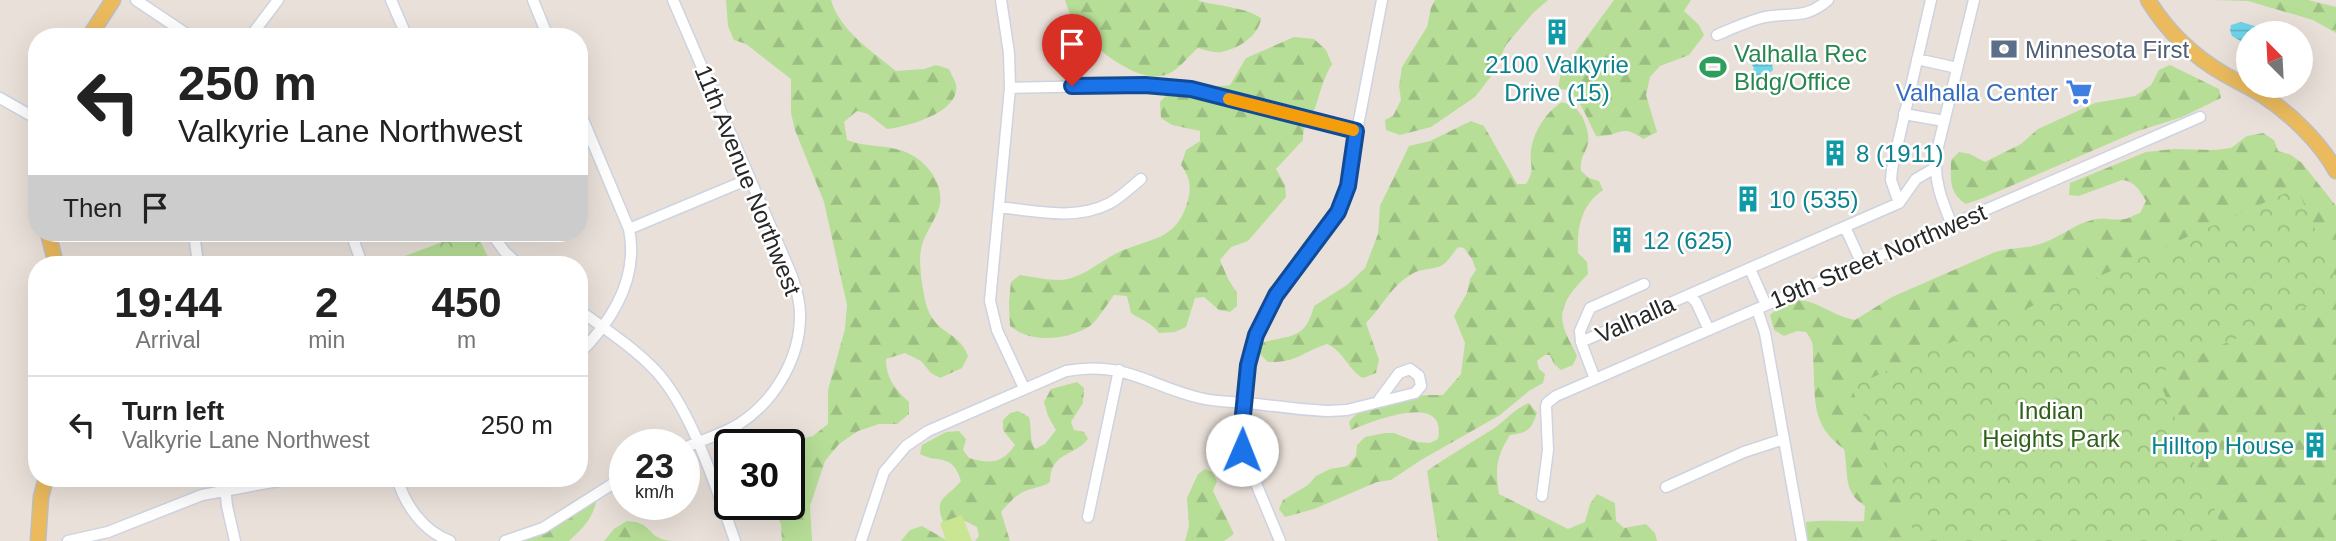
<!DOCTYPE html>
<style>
:root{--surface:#fff;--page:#f6f6f6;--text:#222;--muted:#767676;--line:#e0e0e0}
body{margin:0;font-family:Helvetica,sans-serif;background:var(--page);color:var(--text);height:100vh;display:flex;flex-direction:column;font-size:26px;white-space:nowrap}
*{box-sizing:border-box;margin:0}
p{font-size:23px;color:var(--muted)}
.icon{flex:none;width:38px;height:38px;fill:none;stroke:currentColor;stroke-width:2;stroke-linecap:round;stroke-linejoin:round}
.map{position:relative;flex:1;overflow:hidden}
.drawer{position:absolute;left:28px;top:256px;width:560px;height:231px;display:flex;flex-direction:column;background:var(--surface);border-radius:28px;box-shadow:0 7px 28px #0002}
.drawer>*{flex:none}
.guide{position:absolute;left:28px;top:28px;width:560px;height:214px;border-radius:28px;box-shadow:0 7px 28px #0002;background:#fff;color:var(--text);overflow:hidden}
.needle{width:46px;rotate:336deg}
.controls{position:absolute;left:2236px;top:21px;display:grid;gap:14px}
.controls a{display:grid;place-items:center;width:77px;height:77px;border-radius:50%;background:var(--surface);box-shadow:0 7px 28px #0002;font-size:35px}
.speed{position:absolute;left:609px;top:429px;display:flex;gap:14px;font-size:35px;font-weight:700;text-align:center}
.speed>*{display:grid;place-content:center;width:91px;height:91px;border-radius:50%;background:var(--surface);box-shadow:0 7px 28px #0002;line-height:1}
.speed small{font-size:18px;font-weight:400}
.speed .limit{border:4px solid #111;border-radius:10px;background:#fff;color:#111}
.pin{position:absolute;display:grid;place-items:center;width:60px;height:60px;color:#fff;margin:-72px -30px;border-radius:50% 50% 50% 0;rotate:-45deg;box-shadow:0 0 7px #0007}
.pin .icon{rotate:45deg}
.me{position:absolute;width:77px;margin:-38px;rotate:1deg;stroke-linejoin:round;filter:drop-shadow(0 0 5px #0008)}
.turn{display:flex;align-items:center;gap:24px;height:147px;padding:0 35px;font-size:32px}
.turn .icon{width:91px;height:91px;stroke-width:2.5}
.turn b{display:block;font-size:49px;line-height:60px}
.then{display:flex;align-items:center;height:66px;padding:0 35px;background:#0003;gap:14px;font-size:26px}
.eta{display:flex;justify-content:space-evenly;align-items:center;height:119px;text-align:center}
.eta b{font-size:42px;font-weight:700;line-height:49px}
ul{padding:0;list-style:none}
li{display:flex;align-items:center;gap:21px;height:98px;padding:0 35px;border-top:2px solid var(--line)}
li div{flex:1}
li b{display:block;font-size:26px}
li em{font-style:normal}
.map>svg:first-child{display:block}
.forest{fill:url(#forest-firs)}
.park{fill:url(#park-crowns)}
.pitch{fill:#cbe693}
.water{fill:url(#water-rules)}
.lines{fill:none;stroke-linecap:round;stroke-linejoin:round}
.minor-casing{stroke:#ced3e0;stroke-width:13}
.major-casing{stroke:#bebebe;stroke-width:17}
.minor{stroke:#fff;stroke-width:10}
.major{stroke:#eaba5d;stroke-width:14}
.route-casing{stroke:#114b97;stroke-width:18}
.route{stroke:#1a73e8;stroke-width:12}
.slow{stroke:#f59e0b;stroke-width:12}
.labels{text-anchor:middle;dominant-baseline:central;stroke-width:5;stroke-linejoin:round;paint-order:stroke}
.service-label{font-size:24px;fill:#4e5e75;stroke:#fff;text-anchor:start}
.leisure-label{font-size:24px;fill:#27864d;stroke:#fff;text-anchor:start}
.culture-label{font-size:24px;fill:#0d838f;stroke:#fff;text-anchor:start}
.shop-label{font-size:24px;fill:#366cbe;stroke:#fff;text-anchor:end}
.street-label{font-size:24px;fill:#272727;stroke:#fff}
.park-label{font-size:24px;fill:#31601c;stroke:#fff}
</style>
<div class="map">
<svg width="2336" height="541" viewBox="0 0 2336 541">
<defs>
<pattern id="forest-firs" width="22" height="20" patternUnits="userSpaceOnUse" patternTransform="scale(1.75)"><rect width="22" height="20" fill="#b7de97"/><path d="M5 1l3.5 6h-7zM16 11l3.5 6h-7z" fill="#9dbe82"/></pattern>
<pattern id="park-crowns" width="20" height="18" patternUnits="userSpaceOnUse" patternTransform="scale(1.75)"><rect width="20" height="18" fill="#b7de97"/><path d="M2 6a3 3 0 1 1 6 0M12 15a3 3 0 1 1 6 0" fill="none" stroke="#9dbe82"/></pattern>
<pattern id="water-rules" width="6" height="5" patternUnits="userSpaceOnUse" patternTransform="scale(1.75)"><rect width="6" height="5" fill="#6fd5e9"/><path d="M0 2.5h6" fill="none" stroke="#60b7c8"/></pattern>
</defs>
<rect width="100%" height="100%" fill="#e9e0d9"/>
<path class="forest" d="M726,0H831C840,31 872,51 896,71L924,69L936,65L949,69C951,74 955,80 956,85C961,112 907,127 887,129L868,114L857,111L844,122L847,140C867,148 891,144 910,154C930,164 947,189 938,211C933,224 923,236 921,250C918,262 923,292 926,304C935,336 958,329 968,356L962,368L940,378L931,373L921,361L905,353L886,359C886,378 895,389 909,402V414L897,424H879L858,431L839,444L825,461L810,506L812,541H782L781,525L774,504H789V444H777L813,436L828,424V390L845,329L847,305L824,202L795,130L791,113V79L746,44L734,40L728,26Z
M1065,0H1197C1218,7 1243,6 1261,18C1259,36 1238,49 1221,52C1213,53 1205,50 1198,48C1186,58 1177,74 1160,76C1133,80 1095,48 1078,29C1072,22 1068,9 1065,0Z
M1435,0H1548L1533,13L1506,45L1492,75L1475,97L1431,127L1400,135L1386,130L1385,120L1393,116L1401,100L1399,86L1402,67L1427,27L1431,8Z
M1614,0H1691L1684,11L1699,25L1704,35L1689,55L1660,66L1650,77L1646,95L1657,132L1643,139C1620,122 1620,138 1596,136C1587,118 1583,106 1570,90L1558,89L1561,72Z
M2214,0H2308L2336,7V33L2313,20L2248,1Z
M1294,37L1314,39L1326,50L1332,64C1322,81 1321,91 1315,108C1309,122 1303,124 1303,140L1276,169L1285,185L1286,197L1248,241L1231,247L1220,260L1228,279L1237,293V306L1230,312L1219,310L1204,297L1195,298L1186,327L1175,332L1159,333C1151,322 1141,320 1131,313L1127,296L1114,295C1108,303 1097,321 1090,326C1067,340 1032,344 1010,326L1009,301L1011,282L1020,275C1035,277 1054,282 1068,279C1085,275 1100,262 1115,254C1150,237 1177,242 1188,200C1192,186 1189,176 1181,165L1186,150L1200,141V131L1172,125L1161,118L1160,102C1182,77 1200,90 1230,85L1246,58Z
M2170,65L2219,89L2221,98L2182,117L2138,131L1983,198L1966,204C1948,192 1951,179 1951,160L1959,152L1970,154L1985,162L2021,144L2038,129L2095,103L2135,96L2151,85L2159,70Z
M1562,102C1566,104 1570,104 1573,106C1583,113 1590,132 1588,143C1585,156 1580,155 1581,171L1589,178L1599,181L1603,190C1581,205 1577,228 1578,253L1587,262L1588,274C1576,286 1558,305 1563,324C1565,335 1573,346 1577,356L1573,365L1561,370L1554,364L1550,355H1545L1537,361L1539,369L1545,374L1543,383L1529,391L1500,415L1421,460L1391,480L1377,482L1314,509L1285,517L1279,509L1283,500L1308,485L1316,476L1330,469L1347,466L1356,456L1357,445L1365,437L1385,433H1394L1417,442L1430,443L1438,439C1448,390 1371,422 1351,430L1349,422C1366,399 1415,394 1443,395L1461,374L1465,343L1454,316L1467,293L1470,279L1476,270L1472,259L1464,248L1458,247C1454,252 1449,260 1444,264C1436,270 1421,268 1412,274C1392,285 1382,307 1366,323L1379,360L1376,373L1363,378C1348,370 1344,351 1327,344C1302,352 1297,363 1268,362L1259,353L1261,343C1291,334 1305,341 1314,306L1347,285L1365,268L1378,234L1380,206L1409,146L1430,141L1471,121L1484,126L1517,184H1526C1536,168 1529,166 1531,150C1534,131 1546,112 1562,102Z
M2263,133L2274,140L2278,151L2291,155L2302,163L2336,206V541H1807L1806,522C1826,519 1844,522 1864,521L1865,506C1842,492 1849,472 1844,449C1809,424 1816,397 1813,358C1813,345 1814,343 1806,332L1797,331L1784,336L1774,330L1770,315C1806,283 1819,313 1855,320L1892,297L1995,252C2011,247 2028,249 2043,243C2060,237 2073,225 2092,220C2104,217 2114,221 2125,219C2130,218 2136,214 2140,213L2146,201C2140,191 2135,181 2122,180L2079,196L2069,195L2070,183L2146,152L2174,149L2214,150L2231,148L2247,136Z
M1077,382L1084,388L1083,403L1071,422L1074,430L1084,432L1088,439C1074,457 1050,452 1050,482C1043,487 1036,487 1028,490C1016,494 1009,503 1001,512L1010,541H975L979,536L977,527L965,521L954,526H945C932,497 945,500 961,481C952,452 939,464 920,454L922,445L946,432L959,431L966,439L963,450L969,458C990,464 1002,464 1015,445L1003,430V420L1010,413L1018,411L1029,417C1032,427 1029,440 1035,449L1045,444L1056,430L1048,416L1044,402L1051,389Z
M1529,403L1537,413C1530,431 1529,432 1510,435C1496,457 1495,469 1499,494L1568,529L1585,522L1590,504L1597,494L1615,503L1616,521L1624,528L1646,524L1655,533L1657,541H1438L1427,471C1448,456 1471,443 1493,429C1505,421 1515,408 1529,403Z
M1205,469L1212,472L1217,481L1213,491L1234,534L1224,541H1185L1189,526L1187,498L1198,474Z
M585,500L596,502C592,520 582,529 569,541H512Z
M627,521C631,522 635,521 639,523C654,529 650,540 674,541H604L614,529Z
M922,526L948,541H901L910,530Z"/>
<path class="park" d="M2297,188L2336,278V294L2156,374L2228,541H1918L1851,387Z
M466,233H476L487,255L497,264H384Z"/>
<path class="pitch" d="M962,515L972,541H946L940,523Z"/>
<path class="water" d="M2241,22L2265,29L2272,33H2249V46L2232,36L2230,30L2231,25Z
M1755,54L1759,63L1772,64L1773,70L1768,74L1761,72L1760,84L1754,86L1750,79L1754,68L1748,58Z"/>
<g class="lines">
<g class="minor-casing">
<path id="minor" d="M136,0L191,37
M391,0L407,37
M533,0L548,37
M673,0L792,276C796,288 800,301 800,313C801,357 775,401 739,424C723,434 702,440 684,448
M1001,0L1009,53L1010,88L990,301L997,330L1024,388
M1717,35C1733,28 1748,21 1765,17C1791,12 1805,20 1828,0
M250,37L278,0
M1917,59L1957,68
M1010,88L1145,85L1190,89L1356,131
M0,98L37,119
M579,110L629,229C639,278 613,320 579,354
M1904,114L1944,121
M1899,203L1891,180L1892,169L1931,0
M999,207C1035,211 1076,221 1110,203C1121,197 1131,187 1141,179
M1952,225C1942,201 1934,182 1936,155L1974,0
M1845,227L1862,264
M629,229L749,179
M194,233L198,264
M351,233L362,264
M491,233L505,252L518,264
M1750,269L1766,305
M1689,295L1696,302L1709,330
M1757,309L1765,333L1802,541
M579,310C605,329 633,347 655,370C692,409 717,491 735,541
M1581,342L1899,203L1916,179L1935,168
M1595,379L1581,342L1580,331L1590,308L1644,284
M224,478L227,506L235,541
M397,478C405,505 423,531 450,541
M1666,487L1744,452L1784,439
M1542,496L1548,450L1546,407L1547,403L1556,396L2200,117
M1088,517L1119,370
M68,541L108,532L202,495L295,478
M505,541L543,528L625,476
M861,541L884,472L906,446L928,431L1066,371C1124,360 1149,386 1200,398C1216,402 1232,402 1248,403C1275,406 1302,410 1328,411L1347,410L1415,393L1421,386L1419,376L1410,369L1399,373L1379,400
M1280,541L1242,450V425L1248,365L1256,335L1276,295L1330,223L1344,199L1382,0"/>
</g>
<g class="major-casing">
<path id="major" d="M2148,0C2167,31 2193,56 2224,74C2236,81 2250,87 2262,95C2291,114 2319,141 2336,171
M89,37L113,0
M48,233L56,264
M38,541L41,497L46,478"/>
</g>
<use href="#minor" class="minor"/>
<use href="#major" class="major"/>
</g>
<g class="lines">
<g class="route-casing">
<path id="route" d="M1072,86L1145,85L1191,89L1356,131L1348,186L1338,212L1276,295L1256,335L1248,365L1242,425V450"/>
</g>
<use href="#route" class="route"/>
<path class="slow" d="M1229,99L1353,130"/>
</g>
<defs>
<g id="building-bare" transform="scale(2.1)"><path d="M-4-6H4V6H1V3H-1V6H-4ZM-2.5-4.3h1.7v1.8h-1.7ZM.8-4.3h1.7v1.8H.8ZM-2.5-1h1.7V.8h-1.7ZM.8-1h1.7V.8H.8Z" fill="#0f9aa8" stroke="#fff" stroke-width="2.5" paint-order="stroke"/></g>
<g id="bank-bare" transform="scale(2.1)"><path d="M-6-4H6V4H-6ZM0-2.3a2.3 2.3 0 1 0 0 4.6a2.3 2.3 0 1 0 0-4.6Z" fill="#5c6f8a" stroke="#fff" stroke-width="2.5" paint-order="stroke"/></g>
<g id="stadium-bare" transform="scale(2.1)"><path d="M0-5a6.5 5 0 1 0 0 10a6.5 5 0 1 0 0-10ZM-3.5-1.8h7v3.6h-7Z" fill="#2e9e5b" stroke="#fff" stroke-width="2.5" paint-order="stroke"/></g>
<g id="supermarket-bare" transform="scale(2.1)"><path d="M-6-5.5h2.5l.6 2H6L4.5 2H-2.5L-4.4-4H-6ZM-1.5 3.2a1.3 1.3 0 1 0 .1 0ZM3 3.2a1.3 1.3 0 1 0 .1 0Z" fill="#3f7fe0" stroke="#fff" stroke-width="2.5" paint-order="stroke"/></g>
</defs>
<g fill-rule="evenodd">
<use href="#building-bare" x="1557" y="32"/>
<use href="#bank-bare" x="2004" y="49"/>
<use href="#stadium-bare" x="1713" y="67"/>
<use href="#supermarket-bare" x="2079" y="92"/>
<use href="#building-bare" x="1835" y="153"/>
<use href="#building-bare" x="1748" y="199"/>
<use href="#building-bare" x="1622" y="240"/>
<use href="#building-bare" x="2315" y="445"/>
</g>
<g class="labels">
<g class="service-label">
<text x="2025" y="49">Minnesota First</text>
</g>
<g class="leisure-label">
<text x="1734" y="53">Valhalla Rec<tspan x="1734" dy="28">Bldg/Office</tspan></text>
</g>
<g class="culture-label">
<text x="1557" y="64" text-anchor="middle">2100 Valkyrie<tspan x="1557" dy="28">Drive (15)</tspan></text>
<text x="1856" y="153">8 (1911)</text>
<text x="1769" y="199">10 (535)</text>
<text x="1643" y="240">12 (625)</text>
<text x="2294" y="445" text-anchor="end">Hilltop House</text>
</g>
<g class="shop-label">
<text x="2058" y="92">Valhalla Center</text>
</g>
<g class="street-label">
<text transform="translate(748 180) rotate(68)">11th Avenue Northwest</text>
<text transform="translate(1878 256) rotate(-23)">19th Street Northwest</text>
<text transform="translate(1635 319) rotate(-24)">Valhalla</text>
</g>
<g class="park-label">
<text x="2051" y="410">Indian<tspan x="2051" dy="28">Heights Park</tspan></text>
</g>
</g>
</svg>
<div class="controls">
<a><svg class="needle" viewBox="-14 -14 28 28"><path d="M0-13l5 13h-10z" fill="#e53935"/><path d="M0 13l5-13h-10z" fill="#767676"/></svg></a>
</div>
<div class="speed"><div>23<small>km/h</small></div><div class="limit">30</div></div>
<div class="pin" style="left:1072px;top:86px;background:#d93025"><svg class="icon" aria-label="arrive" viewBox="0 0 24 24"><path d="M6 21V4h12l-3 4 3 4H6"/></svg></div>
<svg class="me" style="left:1242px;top:450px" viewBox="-20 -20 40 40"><circle r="19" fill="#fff"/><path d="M0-13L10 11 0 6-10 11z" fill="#1a73e8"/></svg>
<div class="guide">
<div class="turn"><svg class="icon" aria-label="left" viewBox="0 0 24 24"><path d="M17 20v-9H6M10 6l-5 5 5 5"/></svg><div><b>250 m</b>Valkyrie Lane Northwest</div></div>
<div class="then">Then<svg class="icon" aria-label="arrive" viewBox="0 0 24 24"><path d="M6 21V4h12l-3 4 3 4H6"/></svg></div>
</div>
<section class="drawer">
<div class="eta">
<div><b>19:44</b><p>Arrival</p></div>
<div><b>2</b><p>min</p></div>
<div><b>450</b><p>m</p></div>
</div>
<ul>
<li><svg class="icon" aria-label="left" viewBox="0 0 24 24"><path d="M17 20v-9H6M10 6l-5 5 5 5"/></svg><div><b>Turn left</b><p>Valkyrie Lane Northwest</p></div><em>250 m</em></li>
</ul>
</section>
</div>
